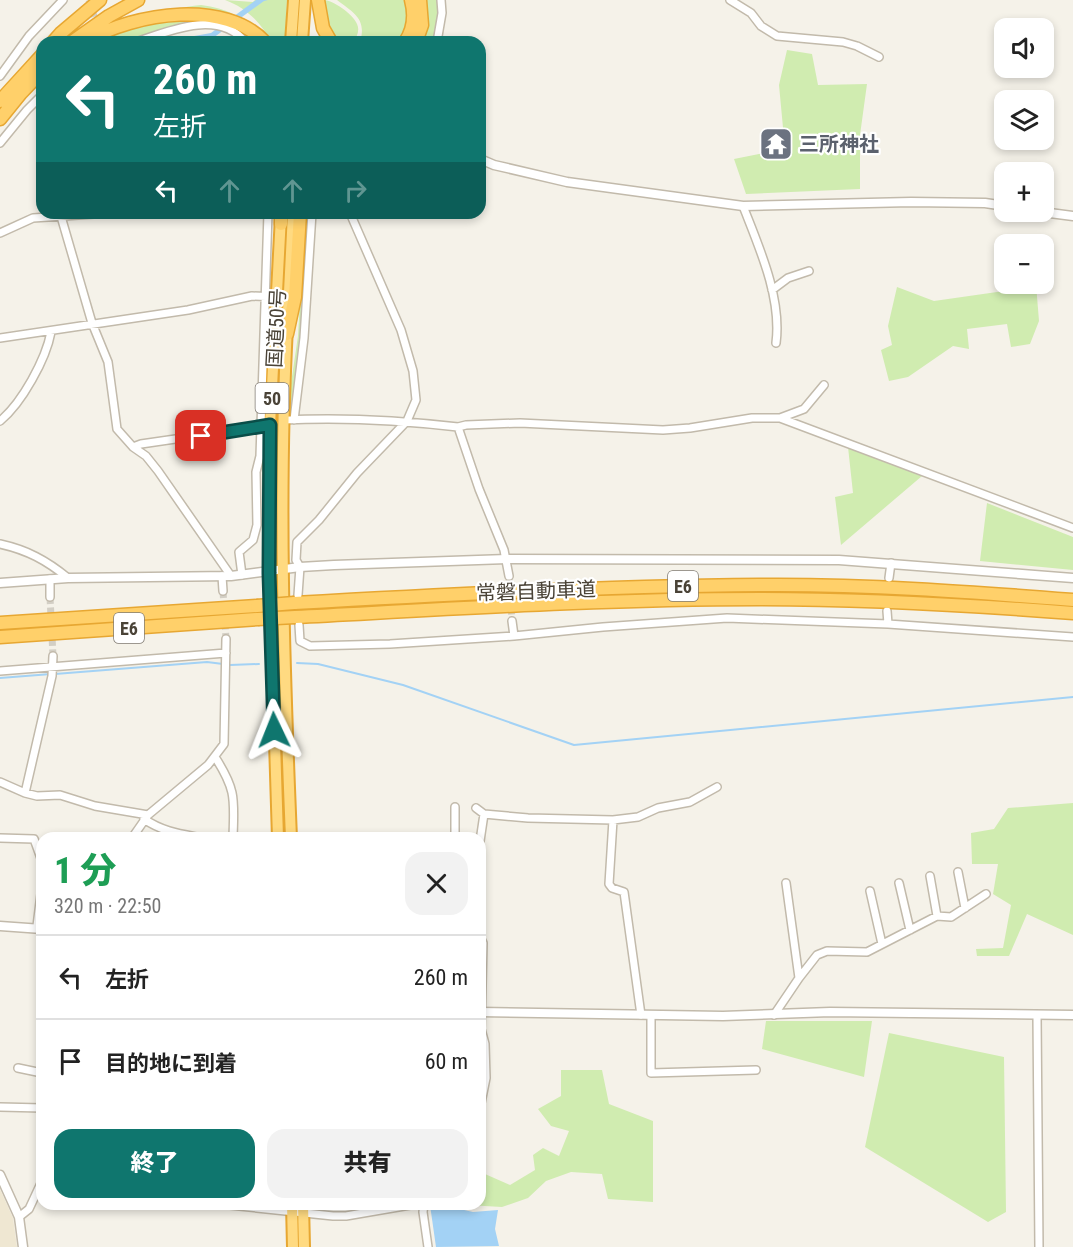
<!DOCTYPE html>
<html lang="ja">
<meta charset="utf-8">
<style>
:root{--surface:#fff;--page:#f2f2f2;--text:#222;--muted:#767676;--line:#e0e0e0;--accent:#0f766e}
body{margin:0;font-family:"Roboto Condensed","Noto Sans JP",sans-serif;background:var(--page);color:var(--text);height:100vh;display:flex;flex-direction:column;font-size:22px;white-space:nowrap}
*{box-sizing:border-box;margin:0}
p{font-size:20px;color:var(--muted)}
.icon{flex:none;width:33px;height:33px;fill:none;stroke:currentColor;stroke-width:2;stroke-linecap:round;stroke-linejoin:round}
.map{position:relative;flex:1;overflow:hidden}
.side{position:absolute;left:36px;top:832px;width:450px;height:378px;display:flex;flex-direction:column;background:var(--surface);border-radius:18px;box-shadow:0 3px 9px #0003}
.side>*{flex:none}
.banner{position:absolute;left:36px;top:36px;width:450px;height:183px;border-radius:18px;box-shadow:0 3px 9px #0003;background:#0f766e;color:#fff;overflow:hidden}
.fabs{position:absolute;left:994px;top:18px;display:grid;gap:12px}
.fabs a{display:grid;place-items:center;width:60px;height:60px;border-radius:12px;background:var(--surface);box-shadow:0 3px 9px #0003;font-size:30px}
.pin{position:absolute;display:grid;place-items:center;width:51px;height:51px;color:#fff;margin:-26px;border-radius:12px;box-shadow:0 3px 9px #0006}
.me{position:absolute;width:66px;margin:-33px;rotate:358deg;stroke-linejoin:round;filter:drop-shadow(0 0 4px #0008)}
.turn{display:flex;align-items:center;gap:21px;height:126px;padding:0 18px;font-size:27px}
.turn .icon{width:78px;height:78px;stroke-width:2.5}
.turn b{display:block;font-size:42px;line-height:51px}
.lanes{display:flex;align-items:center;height:57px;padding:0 18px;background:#0003;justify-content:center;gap:30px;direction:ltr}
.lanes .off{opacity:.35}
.round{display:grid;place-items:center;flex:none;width:63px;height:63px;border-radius:18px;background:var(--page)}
.headline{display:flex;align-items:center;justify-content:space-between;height:102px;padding:0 18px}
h1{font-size:36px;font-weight:800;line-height:45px;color:#1e9e55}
.primary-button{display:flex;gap:12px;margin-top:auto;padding:12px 18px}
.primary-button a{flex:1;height:69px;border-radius:18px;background:var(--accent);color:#fff;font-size:24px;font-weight:800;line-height:69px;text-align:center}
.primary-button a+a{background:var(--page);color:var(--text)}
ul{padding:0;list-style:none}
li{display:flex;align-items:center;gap:18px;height:84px;padding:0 18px;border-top:2px solid var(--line)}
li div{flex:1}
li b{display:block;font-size:22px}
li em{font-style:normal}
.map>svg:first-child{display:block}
.education{fill:#efe7d2}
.green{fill:#d0ecb0}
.water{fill:#a3d2f5}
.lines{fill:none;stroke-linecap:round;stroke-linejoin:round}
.stream{stroke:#a3d2f5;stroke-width:2}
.minor-tunnel{stroke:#d3cfc5;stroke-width:7;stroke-dasharray:7 3.5;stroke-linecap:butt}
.minor-casing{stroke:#c2baab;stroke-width:10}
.tertiary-casing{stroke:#c2baab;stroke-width:11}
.trunk-casing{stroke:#e7a732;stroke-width:14}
.motorway-casing{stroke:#e7a732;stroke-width:15}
.minor{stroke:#fff;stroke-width:7}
.tertiary{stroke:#fff;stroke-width:8}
.trunk{stroke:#ffda81;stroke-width:10}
.motorway{stroke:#ffd06a;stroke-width:12}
.motorway-bridge-casing{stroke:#e7a732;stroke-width:15;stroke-linecap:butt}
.motorway-bridge{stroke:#ffd06a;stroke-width:12}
.route-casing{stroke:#0a4d48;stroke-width:15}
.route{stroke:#0f766e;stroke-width:10}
.labels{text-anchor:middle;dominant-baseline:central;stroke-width:4.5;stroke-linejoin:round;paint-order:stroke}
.shield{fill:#fff;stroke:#807b73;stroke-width:1.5}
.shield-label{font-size:18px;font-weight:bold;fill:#4a4337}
.worship-label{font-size:20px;font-weight:bold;fill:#5b616d;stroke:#fff;text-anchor:start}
.street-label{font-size:20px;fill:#4a4337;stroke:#fff}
</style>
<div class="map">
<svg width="1073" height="1247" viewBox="0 0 1073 1247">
<rect width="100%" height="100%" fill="#f5f2e9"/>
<path class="education" d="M0,1189L13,1218L17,1247H0Z"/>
<path class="green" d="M225,0L253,2L255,0H287L285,42H271C262,23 245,7 225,0Z
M323,0C333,0 353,14 357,24C360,30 357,36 354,42H339C328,30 325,15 323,0Z
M337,0H405C410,15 407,30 397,42H360C367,19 354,13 337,0Z
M425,0H437V23L432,42H421L428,17Z
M201,5C230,9 245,17 260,42H248L235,27L236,23L154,32L128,42H109L104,34C139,19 164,9 201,5Z
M787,50L812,54L818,85L867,84L860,135V189L746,194L734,159L785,149L779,85Z
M305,213H308L301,334L291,413L289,412L290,390L298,336Z
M1020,284H1036L1039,321L1030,344L1011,347L1007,324L967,329L969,349L953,346L908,377L889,381L881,350L892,345L888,326L897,287L934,301L997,292L1019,291Z
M848,447L922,476L841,545L835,497L853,493Z
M987,503L1073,537V570L980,561Z
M1073,803V935L1027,914L1009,956H977L976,949L1003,948L1011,905L993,894L998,864H972L971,833L994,829L1008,808Z
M766,1021H872L864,1077L762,1049Z
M889,1033L1004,1057L1006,1212L988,1222L865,1147Z
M561,1070H602L609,1104L653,1121V1202L608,1199L602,1174L571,1172L546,1181L528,1198L502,1207L467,1205L480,1204V1175L485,1174L510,1185L535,1170L533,1155L543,1148L559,1156L569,1131L551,1126L538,1109L561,1096Z"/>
<path class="water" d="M256,0H268L264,1L213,38L189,42H161L211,33Z
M430,1205H442L473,1212L498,1210L495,1229L499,1246L436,1247Z"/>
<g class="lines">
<path class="stream" d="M297,663L318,664L403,685L574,745L1073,697
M230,665L259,664
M55,674L207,662L223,664
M0,678L51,674"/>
<path class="minor-tunnel" d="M89,0L97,26
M509,576L512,621
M223,591L226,639
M50,597L53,656"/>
<g class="minor-casing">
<path id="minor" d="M730,0L751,13L761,26L777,36L843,42L857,46L879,57
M136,42C168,31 219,9 245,42
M437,42L442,13L441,0
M0,76L29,36L63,0
M0,143L27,110L42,95
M743,206C759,247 782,298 776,343
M60,213L92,323L108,362L117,429L133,447L146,456L158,471L231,576
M0,233L33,218L109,213
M772,290L788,278L809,271
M0,338L188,310L252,296L277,297
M780,418L804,409L824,385
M283,420C342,417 399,420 458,427L479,489L504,550L509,576
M294,420L304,338L312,213
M0,421C22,403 46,359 51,332
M458,427L466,425L520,423L663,430L690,428L752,418H780L1073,528
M133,447L141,444L265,426
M0,544C27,550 46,560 68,578
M242,575L239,552L253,540L257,525L256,472L260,456L261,426L268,213
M222,576L223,591
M889,578L891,563
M298,595L300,567L296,560L297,542L319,520L357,473L407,421L416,400L413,371L401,330L350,213
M50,597V579
M887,611L888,624
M512,621L514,636
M299,625L300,641L310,646L390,644L514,636L603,627L727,618L888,624L1073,637
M0,671L226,653
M215,757C237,791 234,800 233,838
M0,782L25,793L37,796L60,795L95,806L148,815
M25,793L52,676L53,656
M455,807V838
M476,808L484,814L528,818L613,820L638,817L658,808L690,802L717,787
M144,819C163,832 181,834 202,838
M613,820L609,884L612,888L624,892L641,1015
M0,838L34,839L42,861
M132,838L148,815L208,765L224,744L226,639
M480,841L484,814
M958,872L965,908
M930,876L937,916
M899,883L910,930
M870,891L882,944
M37,926L42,886
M480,937L483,943L481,1029L485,1044L486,1078L480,1108
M799,978L817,955L827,951L867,952L937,916L951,917L986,894
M651,1015V1073L756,1070
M774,1015L799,978L786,883
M1037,1016L1039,1247
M18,1068L42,1073
M0,1107L42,1108
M220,1204L333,1216H346L416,1204
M424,1204L423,1212L428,1247
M19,1217L29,1209L42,1181"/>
</g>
<g class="tertiary-casing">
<path id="tertiary" d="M480,159L494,165L567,182L743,206L911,202L985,203L1005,206
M1042,212L1073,216
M0,583L68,578L231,576L300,567L334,565L507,559L839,560L1073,578
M0,926L42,929
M480,1012L723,1016L830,1012L1073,1015
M0,1175L19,1217L23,1247"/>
</g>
<g class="trunk-casing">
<path id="trunk" d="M291,42L294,0
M302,42L305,0
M288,312L293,213
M287,327C278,498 284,668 291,838
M278,838L269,551L270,425L281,216
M292,1204L293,1247
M303,1204L304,1247"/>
</g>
<g class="motorway-casing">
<path id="motorway" d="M318,0L323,28L331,42
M53,42L61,33L100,0
M72,42L109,16L138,0
M84,42C138,11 226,0 265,42
M405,42C414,29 415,15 411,0
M416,42L422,25L420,0
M0,101L42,55
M0,119L21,93L42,71
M281,213V224
M287,334L295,297L300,213
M294,603C449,594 605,586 760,585C865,584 969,592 1073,600
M295,617C450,609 605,599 761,599C865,599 969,605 1073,613
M0,623L257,606
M0,637L258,619"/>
</g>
<use href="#minor" class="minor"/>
<use href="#tertiary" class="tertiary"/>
<use href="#trunk" class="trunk"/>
<use href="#motorway" class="motorway"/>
<g class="motorway-bridge-casing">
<path id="motorway-bridge" d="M257,606L294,603
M258,619L295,617"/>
</g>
<use href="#motorway-bridge" class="motorway-bridge"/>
</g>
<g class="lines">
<g class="route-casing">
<path id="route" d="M201,436L270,425L269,573L274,730"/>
</g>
<use href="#route" class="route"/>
</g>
<defs>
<g id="temple-square" transform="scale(1.725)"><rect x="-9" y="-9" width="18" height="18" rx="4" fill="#6b7280" stroke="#fff"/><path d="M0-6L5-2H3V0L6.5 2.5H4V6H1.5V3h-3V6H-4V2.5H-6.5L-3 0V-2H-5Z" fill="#fff"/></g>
</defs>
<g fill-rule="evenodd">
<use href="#temple-square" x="776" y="144"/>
</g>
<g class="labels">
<g class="shield">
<rect x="255.5" y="383" width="33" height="30" rx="4.5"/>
<rect x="668" y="571" width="30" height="30" rx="4.5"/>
<rect x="114" y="613" width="30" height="30" rx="4.5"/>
</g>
<g class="shield-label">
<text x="272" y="398">50</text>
<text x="683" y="586">E6</text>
<text x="129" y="628">E6</text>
</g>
<g class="worship-label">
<text x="799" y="144">三所神社</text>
</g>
<g class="street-label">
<text transform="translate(276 328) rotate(-87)">国道50号</text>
<text transform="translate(536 591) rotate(-2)">常磐自動車道</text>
</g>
</g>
</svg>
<div class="fabs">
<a><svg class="icon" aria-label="sound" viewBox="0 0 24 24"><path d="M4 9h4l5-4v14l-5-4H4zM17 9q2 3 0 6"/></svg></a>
<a><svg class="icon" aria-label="layers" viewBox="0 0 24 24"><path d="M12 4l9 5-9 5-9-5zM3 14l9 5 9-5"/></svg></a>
<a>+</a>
<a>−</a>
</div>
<div class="pin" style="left:201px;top:436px;background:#d93025"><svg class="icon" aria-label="arrive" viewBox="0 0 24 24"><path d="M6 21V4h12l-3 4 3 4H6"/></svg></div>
<svg class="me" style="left:274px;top:730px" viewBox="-20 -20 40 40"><path d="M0-17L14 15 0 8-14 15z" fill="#0f766e" stroke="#fff" stroke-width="4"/></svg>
<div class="banner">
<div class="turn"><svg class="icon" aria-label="left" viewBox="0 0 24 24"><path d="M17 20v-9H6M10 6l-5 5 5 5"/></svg><div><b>260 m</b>左折</div></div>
<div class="lanes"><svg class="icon" aria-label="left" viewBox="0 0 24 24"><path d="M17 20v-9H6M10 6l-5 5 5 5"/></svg><svg class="icon off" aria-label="ahead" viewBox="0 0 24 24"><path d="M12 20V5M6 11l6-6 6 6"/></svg><svg class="icon off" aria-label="ahead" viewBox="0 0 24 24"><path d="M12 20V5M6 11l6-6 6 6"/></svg><svg class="icon off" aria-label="right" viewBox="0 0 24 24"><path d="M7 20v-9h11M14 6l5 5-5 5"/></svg></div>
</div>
<section class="side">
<div class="headline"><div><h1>1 分</h1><p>320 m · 22:50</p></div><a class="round"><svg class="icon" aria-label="close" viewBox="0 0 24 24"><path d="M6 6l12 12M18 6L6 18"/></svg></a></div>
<ul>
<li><svg class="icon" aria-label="left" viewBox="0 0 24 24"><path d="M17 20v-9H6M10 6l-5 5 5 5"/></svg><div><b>左折</b></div><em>260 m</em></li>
<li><svg class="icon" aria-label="arrive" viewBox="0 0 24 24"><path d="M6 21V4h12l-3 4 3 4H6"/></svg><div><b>目的地に到着</b></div><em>60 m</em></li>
</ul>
<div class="primary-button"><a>終了</a><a>共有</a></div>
</section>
</div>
